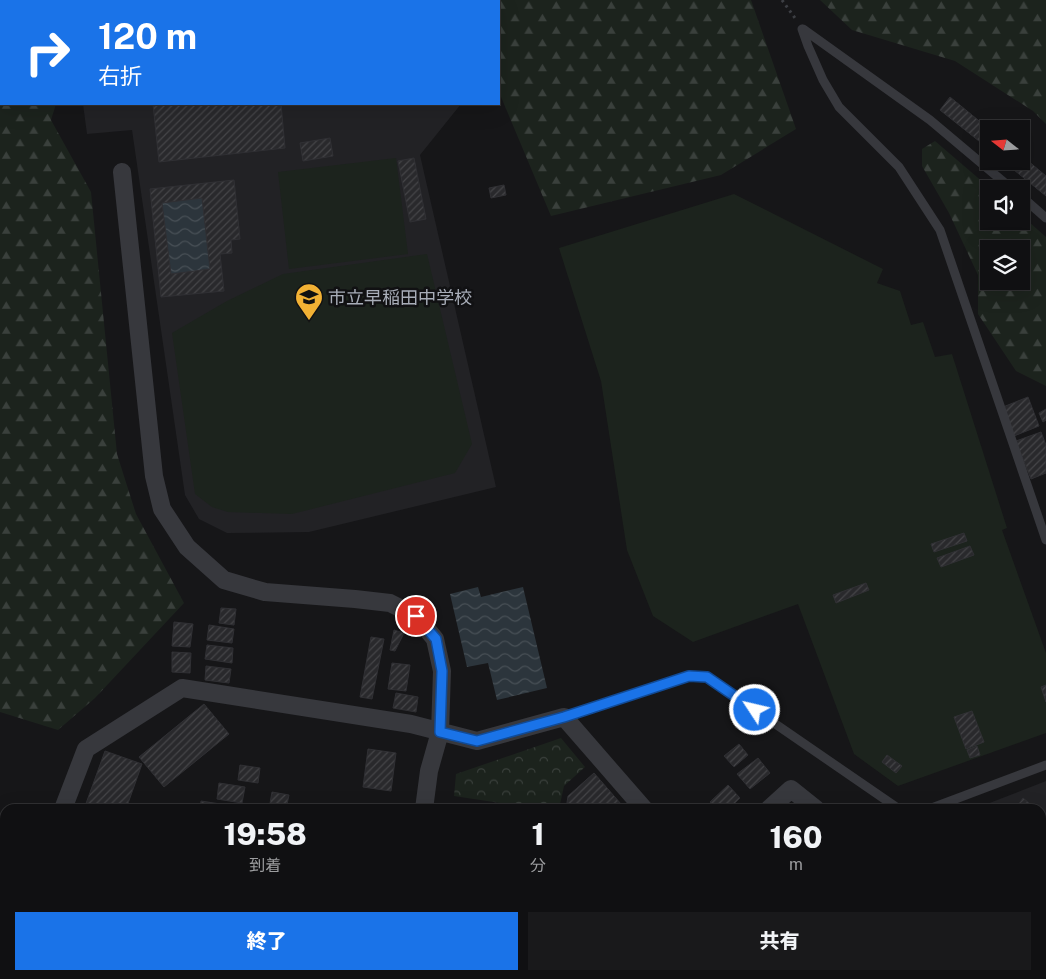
<!DOCTYPE html>
<html lang="ja">
<meta charset="utf-8">
<style>
:root{--surface:#101012;--page:#19191b;--text:#f1f3f6;--muted:#9c9d9f;--line:#303032;--accent:#1a73e8}
body{margin:0;font-family:"Public Sans","Noto Sans JP",sans-serif;background:var(--page);color:var(--text);height:100vh;display:flex;flex-direction:column;font-size:19px;white-space:nowrap}
*{box-sizing:border-box;margin:0}
p{font-size:16px;color:var(--muted)}
.icon{flex:none;width:28px;height:28px;fill:none;stroke:currentColor;stroke-width:2;stroke-linecap:round;stroke-linejoin:round}
.map{position:relative;flex:1;overflow:hidden}
.panel{position:absolute;left:0px;top:804px;width:1046px;height:176px;display:flex;flex-direction:column;background:var(--surface);border-radius:15px 15px 0 0;box-shadow:0 5px 20px #0002,0 0 0 1px var(--line)}
.panel>*{flex:none}
.banner{position:absolute;left:0px;top:0px;width:500px;height:105px;box-shadow:0 5px 20px #0002,0 0 0 1px var(--line);background:#1a73e8;color:#fff;overflow:hidden}
.needle{width:32px;rotate:287deg}
.controls{position:absolute;left:980px;top:120px;display:grid;gap:10px}
.controls a{display:grid;place-items:center;width:50px;height:50px;border-radius:0px;background:var(--surface);box-shadow:0 5px 20px #0002,0 0 0 1px var(--line);font-size:25px}
.pin{position:absolute;display:grid;place-items:center;width:42px;height:42px;color:#fff;margin:-21px;border:2px solid #fff;border-radius:50%;box-shadow:0 1px 5px #0007}
.me{position:absolute;width:55px;margin:-28px;rotate:305deg;stroke-linejoin:round;filter:drop-shadow(0 0 4px #0008)}
.turn{display:flex;align-items:center;gap:18px;height:105px;padding:0 15px;font-size:22px}
.turn .icon{width:65px;height:65px;stroke-width:2.5}
.turn b{display:block;font-size:35px;line-height:42px}
.eta{display:flex;justify-content:space-evenly;align-items:center;height:85px;text-align:center}
.eta b{font-size:30px;font-weight:800;line-height:35px}
.button{display:flex;gap:10px;margin-top:auto;padding:10px 15px}
.button a{flex:1;height:58px;border-radius:0px;background:var(--accent);color:#fff;font-size:20px;font-weight:800;line-height:58px;text-align:center}
.button a+a{background:var(--page);color:var(--text)}
.map>svg:first-child{display:block}
.built{fill:#222225}
.green{fill:#1c231d}
.forest{fill:url(#forest-firs);fill-rule:evenodd}
.park{fill:url(#park-crowns)}
.water{fill:url(#water-waves)}
.building{fill:url(#building-hatch);stroke:#303034;fill-rule:evenodd}
.lines{fill:none;stroke-linecap:round;stroke-linejoin:round}
.path{stroke:#3d3f44;stroke-width:3;stroke-dasharray:2.5 4;stroke-linecap:butt}
.service{stroke:#37383d;stroke-width:9}
.minor{stroke:#37383d;stroke-width:18}
.route-casing{stroke:#114b97;stroke-width:12}
.route{stroke:#1a73e8;stroke-width:9}
.labels{text-anchor:middle;dominant-baseline:central;stroke-width:5;stroke-linejoin:round;paint-order:stroke}
.poi-label{font-size:18px;fill:#a8adb8;stroke:#111113;text-anchor:start}
</style>
<div class="map">
<svg width="1046" height="979" viewBox="0 0 1046 979">
<defs>
<pattern id="forest-firs" width="22" height="20" patternUnits="userSpaceOnUse" patternTransform="scale(1.25)"><rect width="22" height="20" fill="#1c231d"/><path d="M5 1l3.5 6h-7zM16 11l3.5 6h-7z" fill="#3a403c"/></pattern>
<pattern id="park-crowns" width="20" height="18" patternUnits="userSpaceOnUse" patternTransform="scale(1.25)"><rect width="20" height="18" fill="#1c231d"/><path d="M2 6a3 3 0 1 1 6 0M12 15a3 3 0 1 1 6 0" fill="none" stroke="#3a403c"/></pattern>
<pattern id="water-waves" width="16" height="10" patternUnits="userSpaceOnUse" patternTransform="scale(1.25)"><rect width="16" height="10" fill="#2c353c"/><path d="M0 5q4-4 8 0t8 0" fill="none" stroke="#485056"/></pattern>
<pattern id="building-hatch" width="6" height="6" patternUnits="userSpaceOnUse" patternTransform="scale(1.25)"><rect width="6" height="6" fill="#29292c"/><path d="M-1 1l2-2M0 6l6-6M5 7l2-2" fill="none" stroke="#454548"/></pattern>
</defs>
<rect width="100%" height="100%" fill="#161618"/>
<path class="built" d="M169,0H471V1H168Z
M83,104H461L420,155L496,487L309,532L227,533L199,519L185,495L132,130L87,134Z
M1046,781V945L1041,942V809H974Z"/>
<path class="green" d="M396,158L408,254L289,269L278,172Z
M734,194L883,269L877,283L900,291L911,325L923,322L935,357L952,354L1007,528L1002,530L1046,653V733L898,786L854,754L798,604L693,642L653,616L627,550L601,381L559,248Z
M427,254L472,444L455,473L292,514L228,512L212,507L195,494L172,333L227,301L283,274Z"/>
<path class="forest" d="M0,0H131L1,1V104H56L51,120L91,192L117,454L136,514L184,603L95,698L58,730L0,712Z
M497,0H751L796,129L721,175L551,216L499,92V1Z
M820,0H1046V124L1033,111L955,61L852,30Z
M935,141L991,189H989V221H1021V215L1046,237V386L1016,371L978,314V275L949,213L922,166V149ZM989,249H1021V281H989Z"/>
<path class="park" d="M561,738L585,767L564,786L559,809H539L454,796L456,774Z"/>
<path class="water" d="M202,198L210,269L171,274L162,203Z
M478,587L481,597L523,587L547,688L497,700L488,663L467,667L450,594Z"/>
<path class="building" d="M174,0H236L173,1Z
M296,0H329V1H296Z
M411,0H443V1H412Z
M950,97L989,129V149L940,110Z
M153,104H281L285,148L159,162Z
M330,138L333,156L303,161L300,143Z
M1021,155L1046,176V196L1003,161H1021Z
M414,158L426,219L410,222L398,161Z
M234,180L240,239L231,240L232,253L220,254L224,291L161,297L150,189ZM202,198L210,269L171,274L162,203Z
M504,185L506,195L491,198L489,188Z
M1028,397L1039,426L1014,436L1003,407Z
M1046,409V420L1043,422L1039,413Z
M1041,432L1046,445V473L1031,479L1016,441Z
M964,533L967,541L934,552L931,544Z
M970,546L974,555L941,567L937,558Z
M866,583L869,590L836,603L833,595Z
M221,608L236,609L234,625L219,623Z
M174,622L193,624L190,647L172,646Z
M209,625L234,629L232,643L207,640Z
M394,630L404,633L395,651L390,650Z
M371,637L384,639L372,699L360,697Z
M207,645L233,648L232,663L205,659Z
M172,652L191,653L190,673L172,672Z
M392,663L410,665L406,691L388,689Z
M206,666L231,669L229,683L205,680Z
M1046,685V702L1041,687Z
M396,693L418,697L416,712L393,708Z
M204,704L229,734L164,787L139,757Z
M972,711L984,742L966,749L954,717Z
M739,744L748,755L734,767L724,756Z
M977,746L980,755L970,758L967,750Z
M368,749L396,753L391,791L363,787Z
M105,751L142,764L126,809H84Z
M887,755L902,766L896,773L882,762Z
M758,758L770,773L750,789L737,774Z
M240,765L260,768L258,783L238,780Z
M594,773L621,804V809H566L568,796Z
M219,783L245,787L242,803L217,799Z
M728,785L740,798L729,809H716L710,802Z
M272,792L289,795L286,809H269Z
M1023,798L1036,809H1015Z
M201,801L227,805L226,809H200Z
M1041,813L1046,817V854L1041,860Z
M5,855V866L2,869L0,867V860Z
M1041,881L1046,885V943L1041,939Z
M20,975H59L58,979H18Z
M121,975H138L137,979H120Z
M169,975H201L198,979H180Z
M210,975H260L259,979H210Z
M345,975H371V979H345Z
M465,975H494V979H464Z
M819,975H843L839,979H823Z
M899,975H926L923,979H904Z
M952,975H973L970,979H957Z"/>
<g class="lines">
<path class="path" d="M782,0L795,18"/>
<path class="service" d="M802,29L808,46L823,80L839,107L899,167L940,230L1046,540
M803,29L930,120L1012,189
M1021,196L1046,218
M564,717L689,676L707,677L899,809
M929,809L1046,765"/>
<path class="minor" d="M122,172L154,476L162,509L187,547L224,580L265,592L355,599L390,603L416,616L435,639L442,671L440,732L429,771L424,809
M63,809L86,749L182,688L411,724L477,741L564,717L644,809
M769,809L791,789L816,809
M0,923L5,910
M0,973L5,960
M795,975L799,979
M883,975L887,979
M1027,975L1032,979
M291,979L292,975
M402,979L403,975
M639,979V975
M993,979L996,975"/>
</g>
<g class="lines">
<g class="route-casing">
<path id="route" d="M416,616L436,639L442,671L440,732L477,741L564,717L689,676L707,677L755,710"/>
</g>
<use href="#route" class="route"/>
</g>
<defs>
<g id="school-pin" transform="scale(1.4375)"><path d="M0 17L-7.5 6A9.5 9.5 0 1 1 7.5 6Z" fill="#f2b134" stroke="#111113"/><path d="M0-5L7-2L0 1L-7-2ZM-4 1L0 2.5L4 1V4Q0 6-4 4Z" fill="#111"/></g>
</defs>
<g fill-rule="evenodd">
<use href="#school-pin" x="309" y="297"/>
</g>
<g class="labels">
<g class="poi-label">
<text x="328" y="297">市立早稲田中学校</text>
</g>
</g>
</svg>
<div class="controls">
<a><svg class="needle" viewBox="-14 -14 28 28"><path d="M0-13l5 13h-10z" fill="#e53935"/><path d="M0 13l5-13h-10z" fill="#9c9d9f"/></svg></a>
<a><svg class="icon" aria-label="sound" viewBox="0 0 24 24"><path d="M4 9h4l5-4v14l-5-4H4zM17 9q2 3 0 6"/></svg></a>
<a><svg class="icon" aria-label="layers" viewBox="0 0 24 24"><path d="M12 4l9 5-9 5-9-5zM3 14l9 5 9-5"/></svg></a>
</div>
<div class="pin" style="left:416px;top:616px;background:#d93025"><svg class="icon" aria-label="arrive" viewBox="0 0 24 24"><path d="M6 21V4h12l-3 4 3 4H6"/></svg></div>
<svg class="me" style="left:755px;top:710px" viewBox="-20 -20 40 40"><circle r="17" fill="#1a73e8" stroke="#fff" stroke-width="3"/><path d="M0-11L8 9 0 5-8 9z" fill="#fff"/></svg>
<div class="banner">
<div class="turn"><svg class="icon" aria-label="right" viewBox="0 0 24 24"><path d="M7 20v-9h11M14 6l5 5-5 5"/></svg><div><b>120 m</b>右折</div></div>
</div>
<section class="panel">
<div class="eta">
<div><b>19:58</b><p>到着</p></div>
<div><b>1</b><p>分</p></div>
<div><b>160</b><p>m</p></div>
</div>
<div class="button"><a>終了</a><a>共有</a></div>
</section>
</div>
